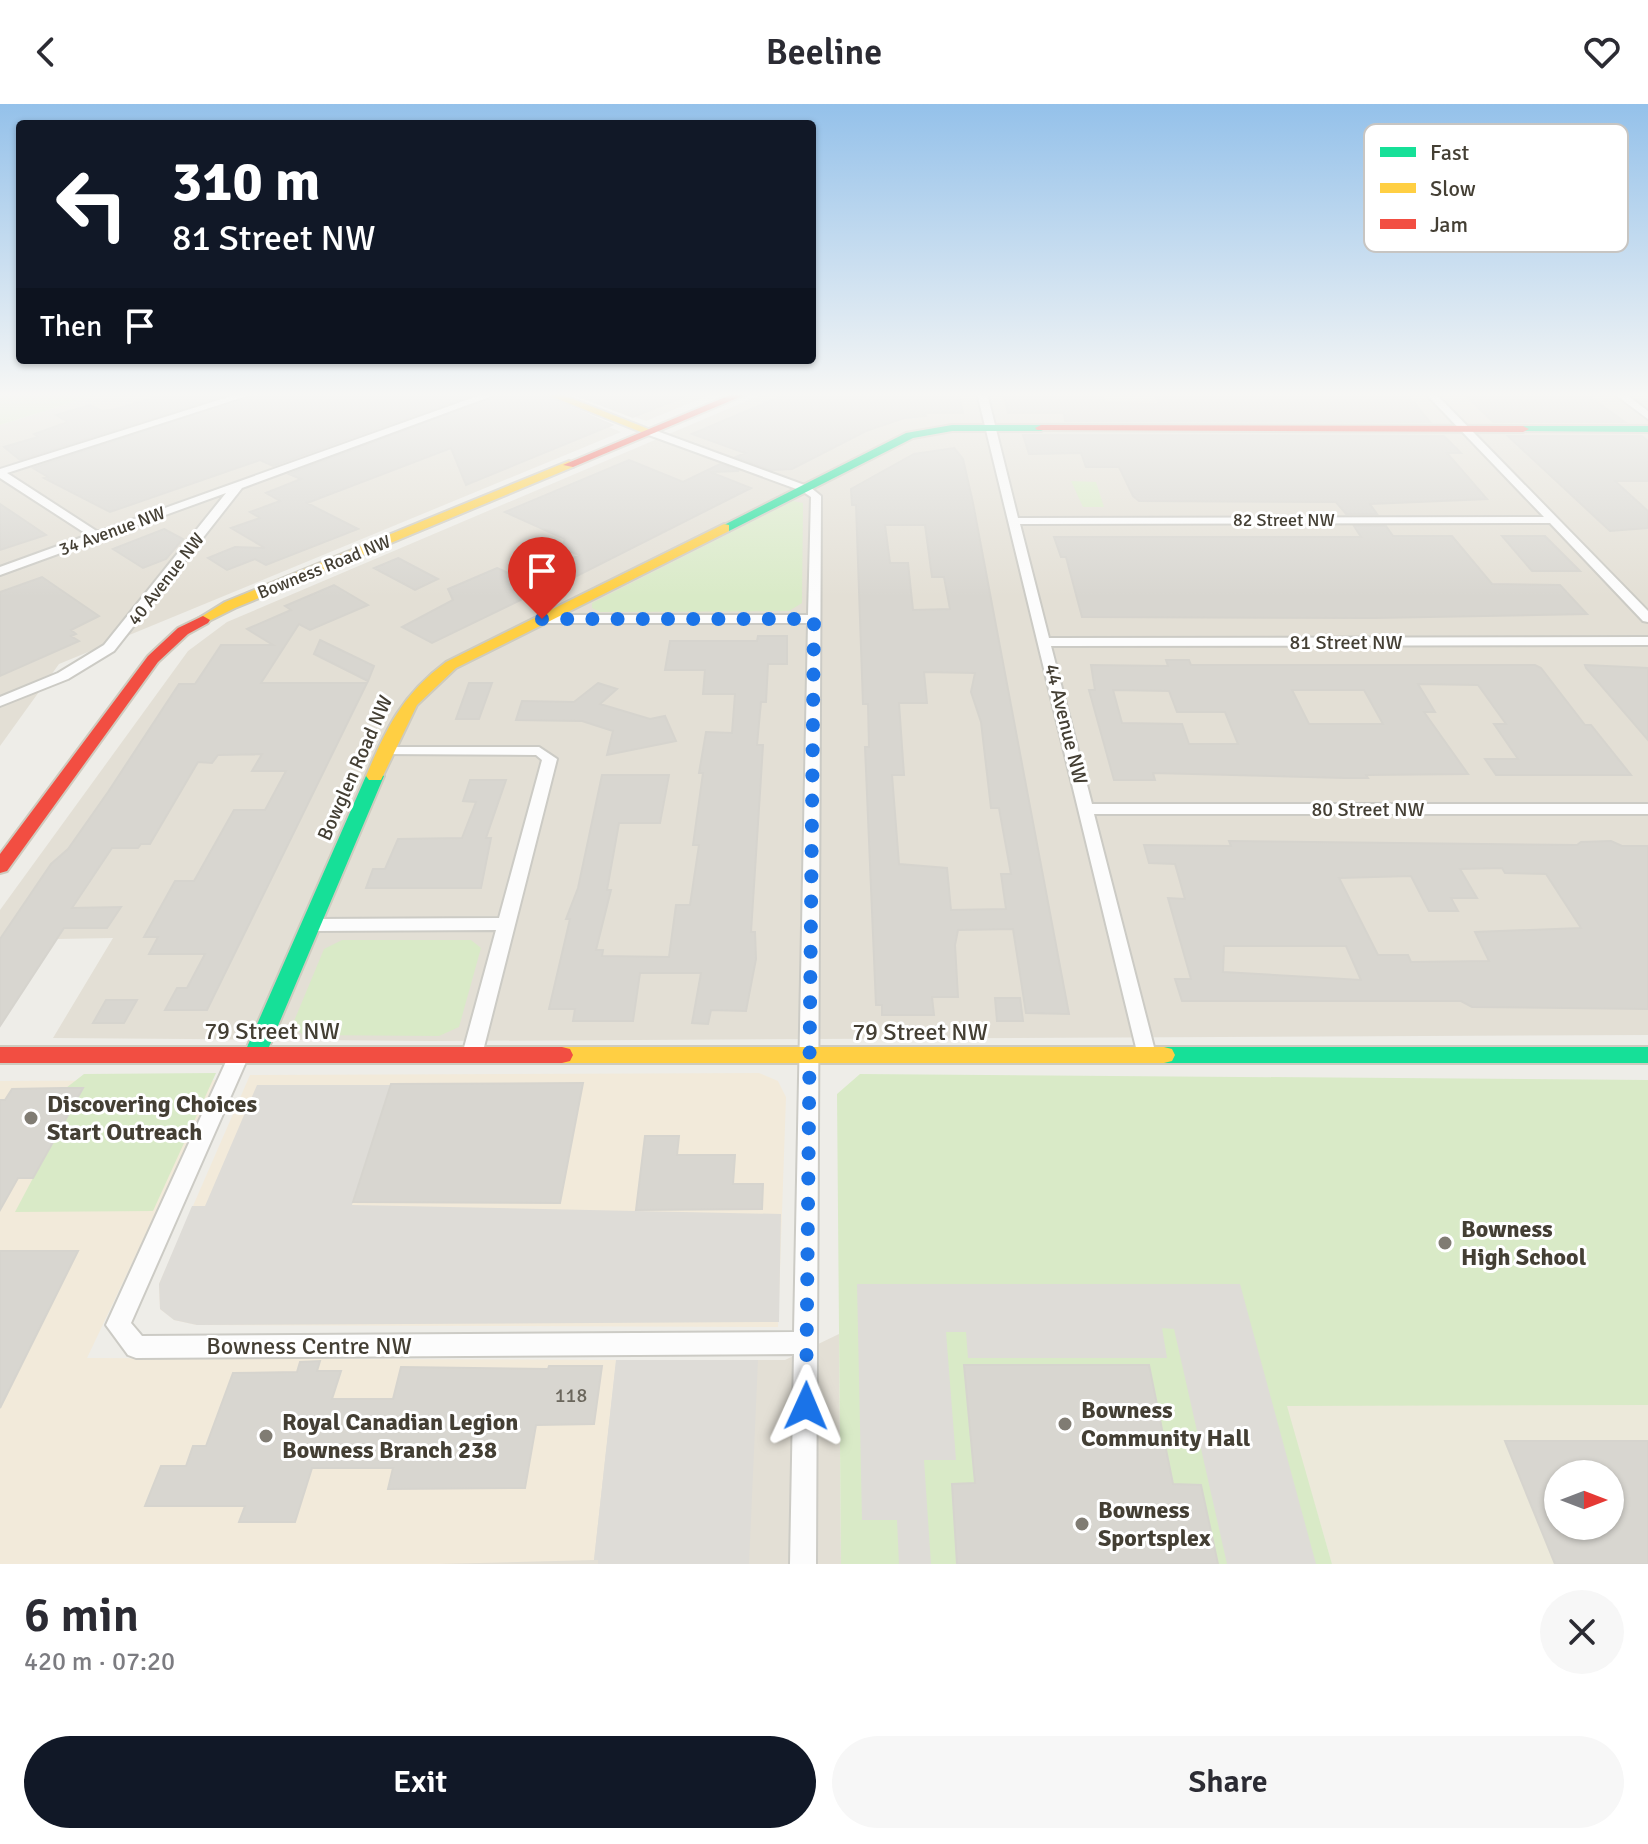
<!DOCTYPE html>
<meta charset="utf-8">
<style>
:root{--surface:#fff;--page:#f7f7f7;--text:#2b2b33;--muted:#7c7c81;--accent:#111827}
body{margin:0;font-family:Signika,sans-serif;background:var(--page);color:var(--text);height:100vh;display:flex;flex-direction:column;font-size:30px;white-space:nowrap}
*{box-sizing:border-box;margin:0}
p{font-size:26px;color:var(--muted)}
.icon{flex:none;width:44px;height:44px;fill:none;stroke:currentColor;stroke-width:2;stroke-linecap:round;stroke-linejoin:round}
.map{position:relative;height:1460px;overflow:hidden}
.side{display:flex;flex-direction:column;background:var(--surface);flex:1}
.side>*{flex:none}
.guide{position:absolute;left:16px;top:16px;width:800px;height:244px;border-radius:8px;box-shadow:0 2px 6px #0004;background:#111827;color:#fff;overflow:hidden}
.needle{width:52px;rotate:90deg}
.controls{position:absolute;left:1544px;top:1356px;display:grid;gap:16px}
.controls a{display:grid;place-items:center;width:80px;height:80px;border-radius:50%;background:var(--surface);box-shadow:0 2px 6px #0004;font-size:40px}
.pin{position:absolute;display:grid;place-items:center;width:68px;height:68px;color:#fff;margin:-82px -34px;border-radius:50% 50% 50% 0;rotate:-45deg;box-shadow:0 0 8px #0007}
.pin .icon{rotate:45deg}
.me{position:absolute;width:88px;margin:-44px;rotate:1deg;stroke-linejoin:round;filter:drop-shadow(0 0 6px #0008)}
.turn{display:flex;align-items:center;gap:28px;height:168px;padding:0 24px;font-size:36px}
.turn .icon{width:104px;height:104px;stroke-width:2.5}
.turn b{display:block;font-size:56px;line-height:68px}
.then{display:flex;align-items:center;height:76px;padding:0 24px;background:#0003;gap:16px;font-size:30px}
.round{display:grid;place-items:center;flex:none;width:84px;height:84px;border-radius:42px;background:var(--page)}
.head{display:flex;align-items:center;justify-content:space-between;height:136px;padding:0 24px}
h1{font-size:48px;font-weight:600;line-height:60px}
.action{display:flex;gap:16px;margin-top:auto;padding:16px 24px}
.action a{flex:1;height:92px;border-radius:48px;background:var(--accent);color:#fff;font-size:32px;font-weight:600;line-height:92px;text-align:center}
.action a+a{background:var(--page);color:var(--text)}
header{display:flex;justify-content:space-between;align-items:center;height:104px;padding:0 24px;background:var(--surface);font-size:36px;font-weight:600}
.map>svg:first-child{display:block}
.residential{fill:#e3dfd5}
.commercial{fill:#f2eada}
.education{fill:#ece9da;fill-rule:evenodd}
.green{fill:#d9eac7}
.parking{fill:#dedcd7}
.building{fill:#d8d6d0;stroke:#d6d4ce;stroke-width:2;fill-rule:evenodd}
.lines{fill:none;stroke-linecap:round;stroke-linejoin:round}
.street-casing{stroke:#cccbc5;stroke-width:4}
.fast-casing{stroke:#cecbbf;stroke-width:4}
.slow-casing{stroke:#cecbbf;stroke-width:4}
.jam-casing{stroke:#cecbbf;stroke-width:4}
.street{fill:#fcfcfc;fill-rule:evenodd}
.fast{fill:#16e098;fill-rule:evenodd}
.slow{fill:#ffcf43;fill-rule:evenodd}
.jam{fill:#f24e42;fill-rule:evenodd}
.route{stroke:#1a73e8;stroke-width:14;stroke-dasharray:0 25.2}
.poi-dot{fill:#807c73;stroke:#fff;stroke-width:3}
.labels{text-anchor:middle;dominant-baseline:central;stroke-width:6;stroke-linejoin:round;paint-order:stroke}
.far-street-label{font-size:18px;fill:#443f34;stroke:#fff}
.street-label{font-size:20px;fill:#443f34;stroke:#fff}
.near-number-label{font-size:20px;fill:#6a665c}
.near-street-label{font-size:24px;fill:#443f34;stroke:#fff}
.near-poi-label{font-size:24px;font-weight:bold;fill:#443f34;stroke:#fff;text-anchor:start}
.key{fill:#fff;stroke:#c7c5c2;stroke-width:2}
.key-label{font-size:22px;fill:#443f34}
</style>
<header><svg class="icon" aria-label="back" viewBox="0 0 24 24"><path d="M15 5l-7 7 7 7"/></svg>Beeline<svg class="icon" aria-label="heart" viewBox="0 0 24 24"><path d="M12 20l-8-8c-3-5 5-10 8-4 3-6 11-1 8 4z"/></svg></header>
<div class="map">
<svg width="1648" height="1460" viewBox="0 0 1648 1460">
<rect width="100%" height="100%" fill="#eeede8"/>
<path class="residential" d="M101,289H528L621,328L59,560L0,642V321Z
M569,289H714L646,317Z
M765,289H1648V931L432,937L53,934L113,834L0,836V806L188,547L227,518Z
M839,1230L841,1460H438L595,1438L616,1256H785Z"/>
<path class="commercial" d="M759,969L778,977L786,993L778,1223L197,1221L174,1216L160,1205L159,1180L250,971Z
M219,976L87,1254L616,1256L594,1456L438,1460H0V977Z"/>
<path class="education" d="M1648,976V1460H1332L1286,1302ZM1558,1370H1610V1422H1558Z"/>
<path class="green" d="M0,289H101L0,321Z
M1071,377L1096,378L1104,403H1083Z
M793,397L803,399L802,499L789,507L600,508L592,504V499Z
M342,836H471L481,844L459,923L439,932L303,931L292,922L324,845Z
M216,969L153,1107L15,1108L33,1074L66,984L84,970Z
M860,970L1648,976V1301L1287,1302L1332,1460H841L837,990Z"/>
<path class="parking" d="M257,981H391L352,1101L781,1110L779,1218L197,1221L174,1216L160,1205L159,1180L192,1102H205Z
M857,1180H1240L1316,1460H1227L1174,1225L1162,1224L1167,1254H968L966,1228H946L956,1356H924L931,1460H899L897,1416H862Z
M616,1256H758L749,1460H598V1456H594Z"/>
<path class="building" d="M168,289H231L20,356L4,343L38,333L34,330L68,318L56,311L90,301L102,307L116,305Z
M259,289H477L273,362L260,356L110,408L44,374L48,373L33,364Z
M503,289H538L612,321L466,381L451,344L307,399L358,425L266,461L255,455L227,466L208,454L235,443L265,444L231,424L260,414L250,408L280,397L266,389L301,375L289,370Z
M570,289H691V290L633,313Z
M789,289L959,290L963,309H924L926,312L904,314L866,327L792,365L771,366L736,353L745,349L692,330Z
M1003,289H1073L1074,292H1102L1105,299L1160,300L1154,289H1406L1430,318L1065,317L1064,309H1008Z
M1463,289H1584L1625,318H1493Z
M1023,331L1444,332L1461,349H1447L1487,395L1370,400L1377,410H1346L1336,398L1139,397L1133,392L1119,363H1086L1081,349L1029,350Z
M1508,332H1642L1648,337V377H1615L1648,407V424L1610,427Z
M954,344L963,355L973,399L1069,910L1026,909L1013,825L958,826L955,841L958,893H932L934,911H882V901H876L865,643H869L868,600H863L856,401H852L851,385L914,350ZM885,421H925L932,473H944L950,505L913,506L908,459H890ZM924,568L975,569L971,588L981,618L991,704H999L1011,770H1001L1006,805L951,806L947,764L899,760L892,671H904L899,599H927Z
M629,356L683,378L720,360L739,367L710,368L751,384L577,472L556,463L579,451L562,444L565,435L505,408Z
M0,400L18,412L46,431L0,446Z
M1354,422H1386L1393,432H1452L1492,480L1560,481L1587,510L1374,514L1082,513L1066,453H1061L1054,433H1361Z
M164,425L183,435L166,455L143,464L113,445Z
M1502,432H1545L1580,467H1532Z
M398,454L438,475L415,486L374,464Z
M497,464L543,485L432,539L402,523L453,496L448,485Z
M42,473L99,512L71,526L76,530L71,532L79,537L0,572V488Z
M334,481L368,501L310,526L299,520L261,579H367L207,906H165L177,884H187L205,850H149L158,833H144L175,777H194L234,706H265L286,667H252L262,650L218,651L212,659L198,658L150,740H141L138,744H112L72,804L121,803L107,824H64L0,922V835L51,760L68,745L108,688L179,580H195L221,541H273L247,525L291,506L285,502Z
M758,532H787V560H768L766,598H761L757,641H763L761,673L751,828H755L756,855L746,907L711,906L708,920L692,919L701,869H640L633,917H573L575,905H549L570,815H566L578,784L602,671H669L660,719H619L607,786H611L596,846H603L602,852L669,853L676,801H690L699,741H693L703,669H699L706,628L732,629L735,590H703L705,566H665L670,537H757Z
M320,536L374,562L368,577L314,550Z
M1166,556H1189L1191,561H1535L1541,564L1585,621H1591L1631,671H1496L1485,655H1518L1494,620H1506L1478,581L1418,580L1435,608H1424L1468,670L1366,671L1368,674H1345L1153,669L1155,676H1114L1089,586H1095L1091,561L1168,562ZM1113,586L1169,587L1177,608H1225L1238,640H1189L1182,620L1122,619ZM1292,586H1364L1383,620H1309Z
M1585,561L1648,564V636L1586,564Z
M469,579H492L479,615H456Z
M598,579L617,585L600,600L650,615L665,612L676,637L607,651L613,627L582,617L516,616L522,597L574,598Z
M470,676H506L486,734H491L481,784H366L373,765H385L398,735L462,734L476,698L463,697Z
M1229,737L1577,741L1581,738L1611,737L1622,742H1648V905L1472,903L1461,897H1182L1175,875H1191L1168,794L1185,795L1175,760L1149,759L1144,741L1231,742ZM1502,764L1505,769L1546,770L1581,824L1475,828L1489,857L1411,858L1408,851H1378L1339,774L1411,772L1429,807H1458L1451,794H1477L1460,765ZM1224,842H1346L1361,876L1223,868Z
M995,894H1020L1023,917H997Z
M106,896H137L124,919H93Z
M583,979L560,1099L353,1098L391,980Z
M63,984H83L33,1074H18L0,1106V996H5L12,985Z
M645,1032H679L677,1051H735L733,1080H763L762,1105L636,1106Z
M0,1147H78L0,1304Z
M320,1257L317,1267H341L332,1295H393L401,1263L548,1265L549,1262H602L594,1320L536,1321L525,1384L388,1385L393,1364H312L295,1418H239L245,1402H145L161,1362H186L193,1342H206L233,1269L297,1268L300,1258Z
M964,1261H1149L1173,1380L1201,1381L1218,1460H957L952,1380L975,1379Z
M1505,1337H1648V1460H1555ZM1558,1370H1610V1422H1558Z"/>
<g class="lines">
<g class="street-casing">
<path id="street" d="M241,289H256L7,369L98,428L486,289H500L242,384L114,547L68,575L0,602V593L58,569L104,541L226,389L0,471V463L88,431L0,374V365Z
M977,289H987L1018,414L1544,413L1425,289H1435L1648,507V518L1643,517L1550,419L1020,420L1049,534L1648,533V541L1051,542L1092,700H1648V710H1094L1156,951L1153,956L1146,958L1139,956Z
M1613,289H1624L1648,307V315Z
M646,326H654L810,383L821,392L816,1460H790L794,1250L136,1254L128,1251L106,1221L229,951L232,946L239,944L246,946L249,951L131,1219L142,1232L794,1228L808,519H542L536,515L542,511H808L811,393L802,387L646,330Z
M386,643H539L557,655L482,951L479,956L472,958L465,956L462,951L496,826L311,827L305,825L302,821L305,817L311,815L499,814L542,656L536,651L381,650L379,647L381,644Z"/>
</g>
<g class="fast-casing">
<path id="fast" d="M952,321H1041L1047,324L1041,327H952L913,334L729,427L718,424L906,329Z
M1523,322H1648V328L1519,327V323Z
M375,667L384,672L266,950L263,956L255,958L247,956L244,950L366,672Z
M1164,943H1648V959H1164L1156,957L1153,951L1156,945Z"/>
</g>
<g class="slow-casing">
<path id="slow" d="M543,289H558L656,328L646,330Z
M569,357L575,361L573,363L235,504L203,520L196,516L225,498Z
M724,420L729,421V427L456,564L417,601L381,676H369L366,672C387,623 402,591 446,558Z
M562,943H1164L1172,945L1175,951L1172,957L1164,959H562L554,957L551,951L554,945Z"/>
</g>
<g class="jam-casing">
<path id="jam" d="M735,289H749L573,363L563,361Z
M1041,321L1523,322L1529,325L1523,328L1037,326L1035,324Z
M203,512L210,516L208,519L188,530L158,558L7,767L0,769V750L148,552L178,524Z
M0,943H562L570,945L573,951L570,957L562,959H0Z"/>
</g>
<use href="#street" class="street"/>
<use href="#fast" class="fast"/>
<use href="#slow" class="slow"/>
<use href="#jam" class="jam"/>
</g>
<linearGradient id="sky" x2="0" y2="1"><stop stop-color="#94c1ea"/><stop offset="0.59" stop-color="#f7f7f5"/><stop offset="1" stop-color="#f7f7f5" stop-opacity="0"/></linearGradient>
<rect width="1648" height="493" fill="url(#sky)"/>
<g class="lines">
<path class="route" d="M542,515H814L806,1302"/>
</g>
<g class="poi-dot">
<circle cx="31" cy="1014" r="8"/>
<circle cx="1445" cy="1139" r="8"/>
<circle cx="1065" cy="1320" r="8"/>
<circle cx="266" cy="1332" r="8"/>
<circle cx="1082" cy="1420" r="8"/>
</g>
<g class="labels">
<g class="far-street-label">
<text x="1284" y="416">82 Street NW</text>
<text transform="translate(112 427) rotate(-20)">34 Avenue NW</text>
<text transform="translate(324 463) rotate(-22)">Bowness Road NW</text>
<text transform="translate(166 475) rotate(-52)">40 Avenue NW</text>
</g>
<g class="street-label">
<text x="1346" y="538">81 Street NW</text>
<text transform="translate(1066 620) rotate(76)">44 Avenue NW</text>
<text transform="translate(355 664) rotate(-66)">Bowglen Road NW</text>
<text x="1368" y="705">80 Street NW</text>
</g>
<g class="near-number-label">
<text x="571" y="1291">118</text>
</g>
<g class="near-street-label">
<text x="272" y="927">79 Street NW</text>
<text x="920" y="928">79 Street NW</text>
<text x="309" y="1242">Bowness Centre NW</text>
</g>
<g class="near-poi-label">
<text x="47" y="1000">Discovering Choices<tspan x="47" dy="28">Start Outreach</tspan></text>
<text x="1461" y="1125">Bowness<tspan x="1461" dy="28">High School</tspan></text>
<text x="1081" y="1306">Bowness<tspan x="1081" dy="28">Community Hall</tspan></text>
<text x="282" y="1318">Royal Canadian Legion<tspan x="282" dy="28">Bowness Branch 238</tspan></text>
<text x="1098" y="1406">Bowness<tspan x="1098" dy="28">Sportsplex</tspan></text>
</g>
</g>
<rect x="1364" y="20" width="264" height="128" rx="12" class="key"/>
<rect x="1380" y="43" width="36" height="10" fill="#16e098"/>
<rect x="1380" y="79" width="36" height="10" fill="#ffcf43"/>
<rect x="1380" y="115" width="36" height="10" fill="#f24e42"/>
<g class="key-label">
<text x="1430" y="56">Fast</text>
<text x="1430" y="92">Slow</text>
<text x="1430" y="128">Jam</text>
</g>
</svg>
<div class="controls">
<a><svg class="needle" viewBox="-14 -14 28 28"><path d="M0-13l5 13h-10z" fill="#e53935"/><path d="M0 13l5-13h-10z" fill="#7c7c81"/></svg></a>
</div>
<div class="pin" style="left:542px;top:515px;background:#d93025"><svg class="icon" aria-label="arrive" viewBox="0 0 24 24"><path d="M6 21V4h12l-3 4 3 4H6"/></svg></div>
<svg class="me" style="left:806px;top:1302px" viewBox="-20 -20 40 40"><path d="M0-17L14 15 0 8-14 15z" fill="#1a73e8" stroke="#fff" stroke-width="4"/></svg>
<div class="guide">
<div class="turn"><svg class="icon" aria-label="left" viewBox="0 0 24 24"><path d="M17 20v-9H6M10 6l-5 5 5 5"/></svg><div><b>310 m</b>81 Street NW</div></div>
<div class="then">Then<svg class="icon" aria-label="arrive" viewBox="0 0 24 24"><path d="M6 21V4h12l-3 4 3 4H6"/></svg></div>
</div>
</div>
<section class="side">
<div class="head"><div><h1>6 min</h1><p>420 m · 07:20</p></div><a class="round"><svg class="icon" aria-label="close" viewBox="0 0 24 24"><path d="M6 6l12 12M18 6L6 18"/></svg></a></div>
<div class="action"><a>Exit</a><a>Share</a></div>
</section>
